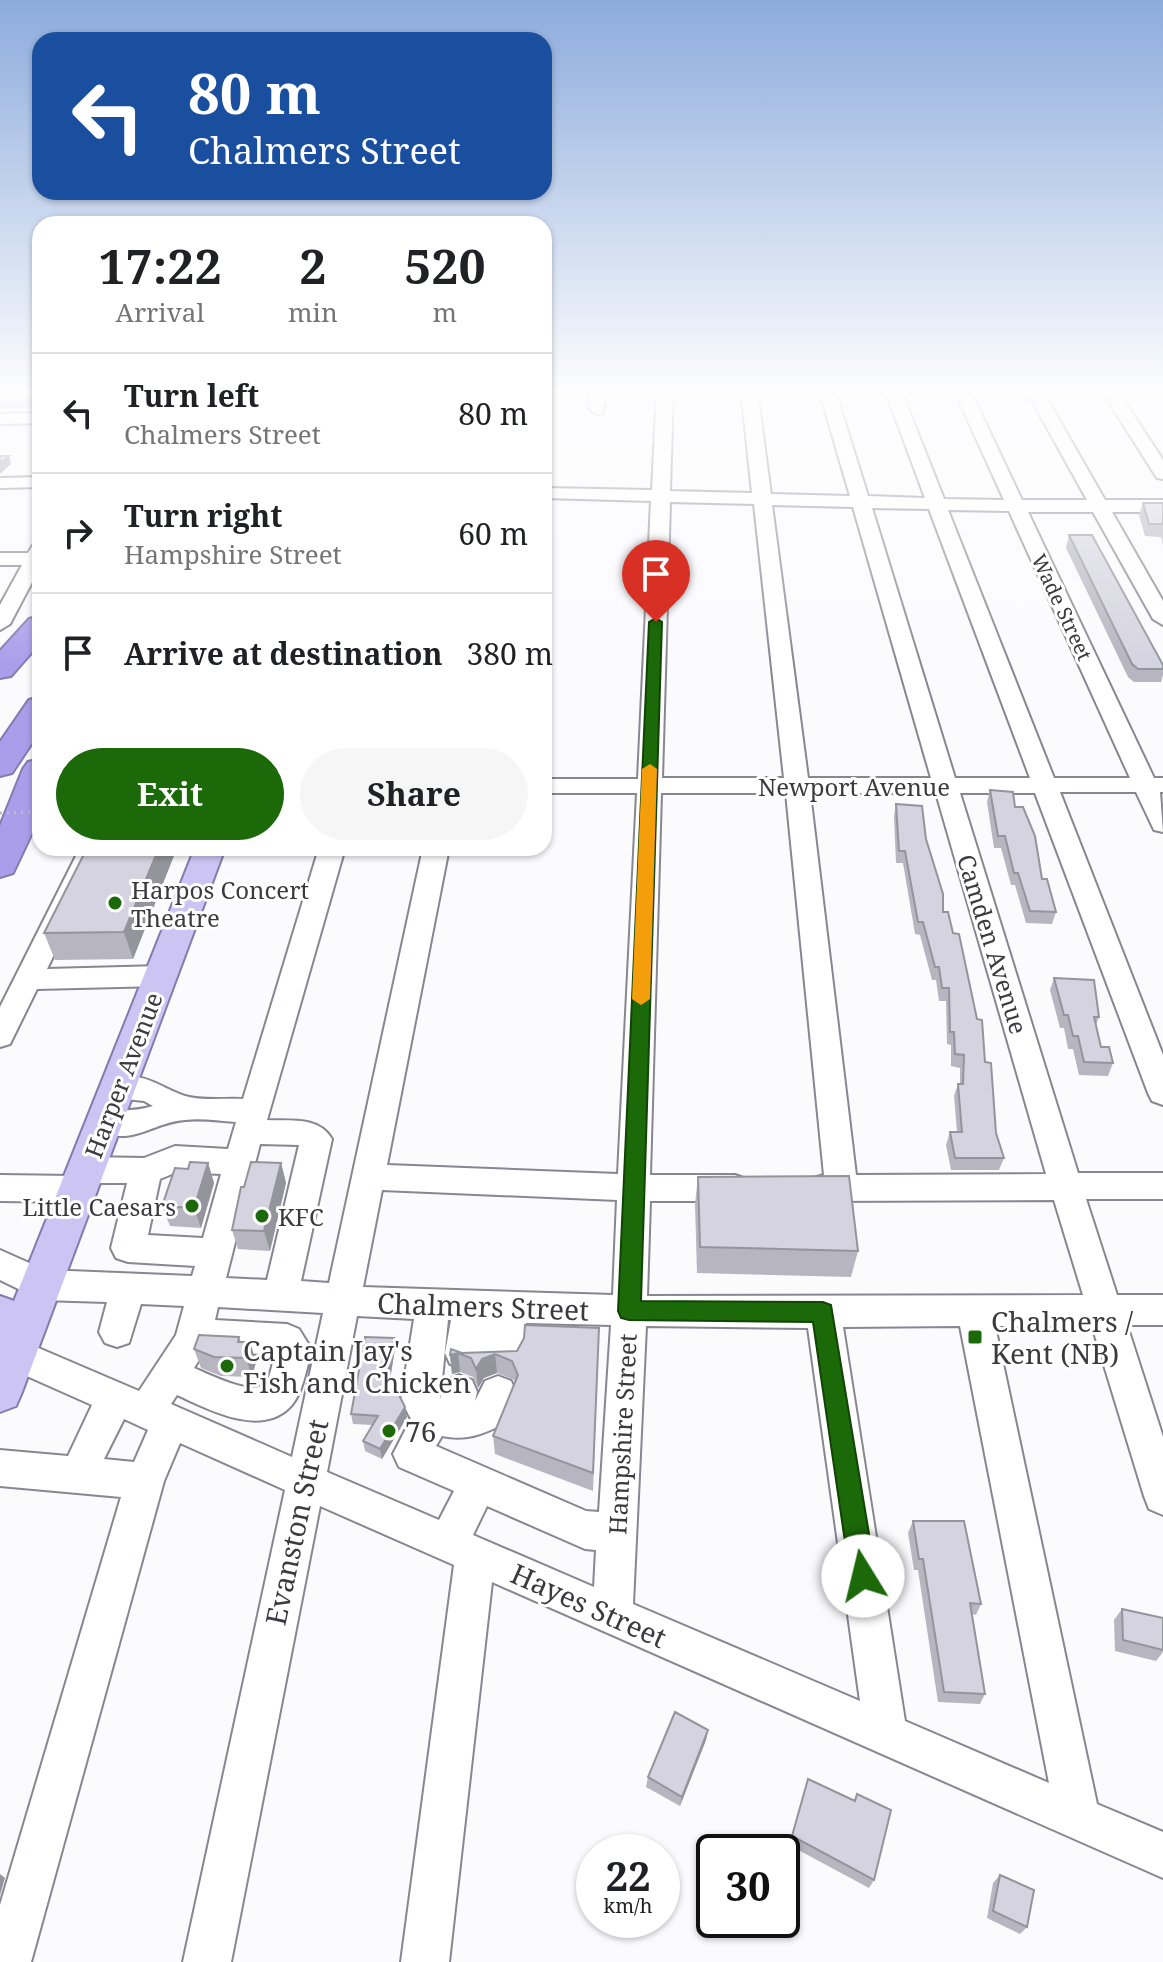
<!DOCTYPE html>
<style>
:root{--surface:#fff;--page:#f6f6f6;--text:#202124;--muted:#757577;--line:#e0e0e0;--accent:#1b6908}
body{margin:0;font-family:"Noto Serif",serif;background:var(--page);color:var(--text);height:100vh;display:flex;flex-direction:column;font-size:30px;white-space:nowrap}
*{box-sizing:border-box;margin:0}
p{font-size:26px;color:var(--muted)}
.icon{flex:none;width:44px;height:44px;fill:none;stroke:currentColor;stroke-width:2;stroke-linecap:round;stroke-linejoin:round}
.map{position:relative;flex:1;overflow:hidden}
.drawer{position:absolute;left:32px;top:216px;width:520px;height:640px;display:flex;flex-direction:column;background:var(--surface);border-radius:24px;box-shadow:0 2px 6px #0004}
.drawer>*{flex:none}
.guide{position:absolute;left:32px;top:32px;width:520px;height:168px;border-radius:24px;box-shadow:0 2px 6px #0004;background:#1a4fa0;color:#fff;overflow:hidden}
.speed{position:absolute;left:576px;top:1834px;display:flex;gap:16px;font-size:40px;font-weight:700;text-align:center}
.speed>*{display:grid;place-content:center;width:104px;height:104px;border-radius:50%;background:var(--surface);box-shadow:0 2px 6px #0004;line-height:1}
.speed small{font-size:20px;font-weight:400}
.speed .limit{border:4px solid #111;border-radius:12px;background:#fff;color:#111}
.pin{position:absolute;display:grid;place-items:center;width:68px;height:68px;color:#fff;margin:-82px -34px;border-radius:50% 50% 50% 0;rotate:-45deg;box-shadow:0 0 8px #0007}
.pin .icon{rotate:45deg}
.me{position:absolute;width:88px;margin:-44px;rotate:351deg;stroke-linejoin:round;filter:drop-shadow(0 0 6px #0008)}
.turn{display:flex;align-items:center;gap:28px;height:168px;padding:0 24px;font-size:36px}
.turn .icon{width:104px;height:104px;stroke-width:2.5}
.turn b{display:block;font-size:56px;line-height:68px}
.eta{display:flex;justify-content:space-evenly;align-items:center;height:136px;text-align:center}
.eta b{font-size:48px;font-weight:700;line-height:56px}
.action{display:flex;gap:16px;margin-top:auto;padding:16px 24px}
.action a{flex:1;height:92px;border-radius:48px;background:var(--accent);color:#fff;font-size:32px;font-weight:700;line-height:92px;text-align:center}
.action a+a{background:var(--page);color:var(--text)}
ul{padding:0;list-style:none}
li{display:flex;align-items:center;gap:24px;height:120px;padding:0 24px;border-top:2px solid var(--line)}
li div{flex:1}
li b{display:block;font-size:30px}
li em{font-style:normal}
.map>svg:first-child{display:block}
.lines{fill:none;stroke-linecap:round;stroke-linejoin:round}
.minor-casing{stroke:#878691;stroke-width:4}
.major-casing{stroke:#837baf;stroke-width:4}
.highway-casing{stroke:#837baf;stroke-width:4}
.minor{fill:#fff;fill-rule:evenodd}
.major{fill:#ccc5f3;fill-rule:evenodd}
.highway{fill:#aa9eeb;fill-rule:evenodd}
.path-bridge{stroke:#bebec1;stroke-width:3;stroke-dasharray:2 5;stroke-linecap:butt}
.wall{fill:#b6b5c0}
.shaded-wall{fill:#94949c}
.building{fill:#d4d3df;stroke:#94949c;stroke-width:2}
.route{fill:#1b6908;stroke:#124405;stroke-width:2}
.slow{fill:#f59e0b}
.poi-dot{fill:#1b6908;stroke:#fff;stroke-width:3}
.labels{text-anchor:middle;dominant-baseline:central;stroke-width:6;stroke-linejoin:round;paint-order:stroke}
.far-street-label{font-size:20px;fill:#3a3a3f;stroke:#fff}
.street-label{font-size:24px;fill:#3a3a3f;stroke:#fff}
.poi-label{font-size:24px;fill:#3a3a3f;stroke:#fff;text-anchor:start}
.near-street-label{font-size:28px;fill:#3a3a3f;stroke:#fff}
.near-poi-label{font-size:28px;fill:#3a3a3f;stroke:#fff;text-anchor:start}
</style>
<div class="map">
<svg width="1163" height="1962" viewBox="0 0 1163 1962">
<rect width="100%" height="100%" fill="#fbfafd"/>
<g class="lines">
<g class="minor-casing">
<path id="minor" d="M591,390H607L603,413L597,414L589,409Z
M657,390H673L670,491L752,493L741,390H757L771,494L850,496L819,390H835L868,496L925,498L885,390H901L944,499L1004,500L954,390H970L1022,500H1087L1026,390H1042L1105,500H1163V512H1112L1163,601V625L1153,619L1093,512H1028L1154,778H1163V792H1160L1163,832L1154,830L1136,792H1060L1163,1055V1105L1152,1101L1148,1093L1035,793H960L1078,1173H1163V1199H1086L1117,1295H1163V1325H1127L1163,1437V1515L1149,1509L1144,1496L1092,1326H995L1097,1804L1163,1832V1878L492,1582L449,1962H401L454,1565L320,1506L231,1962H183L285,1490L180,1443L164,1481L31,1962H0V1905L121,1497L0,1486V1450L68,1456L92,1405L2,1365L0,1348L2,1343L15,1338L139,1391L176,1335L184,1306L141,1304L129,1343L117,1347L105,1343L99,1332L107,1302L41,1300L0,1280V1250L45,1270L192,1276L195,1266L128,1262L116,1258L111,1248L127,1183H92L95,1189L90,1198L79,1202L0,1201V1175L73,1176L70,1170L75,1161L86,1157L144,1158L175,1146L228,1149L236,1122C219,1121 201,1118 185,1120C149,1123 138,1146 93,1131L89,1123L93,1115C113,1108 133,1113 153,1106L144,1101L106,1097L102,1089L106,1081C144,1069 154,1085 185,1096C201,1101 225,1098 243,1099L319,848H345L267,1120C290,1121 319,1116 332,1139L301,1281L329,1283L423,848H449L387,1165L618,1174L637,793H544V779H638L651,501L544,498V488L652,490ZM670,502L754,504L784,778H662ZM772,505L853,507L931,778H808ZM872,508L929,509L1030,778H955ZM948,510L1009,511L1130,778H1054ZM661,793H786L824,1175L810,1179L805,1188L810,1197L821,1201L1054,1200L1083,1295L647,1296L650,1201H735L746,1197L751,1188L746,1179L735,1175H650ZM810,793H936L1046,1174L856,1175ZM260,1144L299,1145L267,1280L226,1278ZM177,1172L221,1174L203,1238L148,1235L160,1179ZM382,1190L617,1200L613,1295L363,1287ZM218,1307L323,1313L292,1457L171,1404L177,1395C208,1409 259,1437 289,1408C303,1395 306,1368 312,1350L299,1329L287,1324L215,1320ZM357,1316L414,1319L401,1400L411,1419L393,1454L399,1467L454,1491L439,1520L327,1472ZM448,1320H451L445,1353L450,1364L463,1369C481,1362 498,1374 517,1367L522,1356L526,1323L611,1325L599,1512L586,1511L436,1446L442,1436C465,1441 482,1435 503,1424L516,1393L511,1381L498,1376L485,1381L475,1401L477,1392L472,1380L459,1375L446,1380L440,1399ZM646,1326L808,1328L860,1701L633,1604ZM960,1326L1049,1783L905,1721L843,1327ZM205,1350L275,1355C272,1363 271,1380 263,1385C250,1395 208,1374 194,1368ZM124,1419L148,1430L134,1462L104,1459ZM487,1506L585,1549L596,1550L594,1587L473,1535Z
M1101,390H1117L1163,460V479L1157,478Z
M40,413V423L0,424V414Z
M40,477V487L0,488V478Z
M40,543V567L10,624L0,630V605L22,565H0V553H28L33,545Z
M80,848H106L47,969L161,966L171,969L175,976L171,983L161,986L37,989L10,1044L0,1047V1007Z"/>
</g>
<g class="major-casing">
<path id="major" d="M195,848H225L22,1392L16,1406L0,1412V1296L14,1301Z"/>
</g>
<g class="highway-casing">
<path id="highway" d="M40,616V643L11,676L0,678V651L29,619Z
M40,697V731L12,773L0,776V742L29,700Z
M40,759V816L13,873L0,877V826L23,769L28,762Z"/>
</g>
<use href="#minor" class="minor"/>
<use href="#major" class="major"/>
<use href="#highway" class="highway"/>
<path class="path-bridge" d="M0,813L40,812"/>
</g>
<path class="wall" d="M40,390V408L0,409V396Z
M1143,503H1163V545L1161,537L1145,536L1139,515Z
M1069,535L1163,665V675L1161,682H1134L1128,677L1066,548Z
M990,790L1015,807L1042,879L1056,912L1052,924L1026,923L1015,885H1011L1001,848H994L987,802Z
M896,804L926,839L943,912L953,933L985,1062L996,1133L1004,1158L999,1170H951L946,1145L950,1132H957L954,1096L958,1084H960V1068L951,1066V1045L947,1044L946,1001H939L936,980H932L920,935L915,934L903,863H896L894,817Z
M177,848L133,959L55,960L44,933Z
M1054,978L1099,1017L1096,1025L1101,1047L1113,1063L1108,1076L1079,1075L1073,1049H1068L1064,1028H1060L1050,990Z
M208,1163L214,1183L201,1228L170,1226L162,1206L188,1169Z
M281,1163L286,1183L270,1251L238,1249L232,1230L244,1187Z
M698,1177L858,1251L851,1277L697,1273L695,1204Z
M599,1328L593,1491L495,1454L493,1436L515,1382L514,1380L497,1373L484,1378L478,1388L473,1377L460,1372L452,1374L450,1355L462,1353L517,1351Z
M239,1337L241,1342H250L256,1362L252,1377L221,1376L201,1368L194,1349Z
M395,1348L388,1391L407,1417L382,1459L365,1451L363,1441L372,1425L353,1424L351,1414Z
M913,1521L981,1604L976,1615L972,1614L985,1694L980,1704L938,1702L918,1570H914L908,1533Z
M1122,1609L1163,1618V1652L1156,1661L1115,1651L1114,1620Z
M708,1730L706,1740L680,1806L646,1787L648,1777Z
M808,1779L854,1800L857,1794L874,1880L869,1888L789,1845Z
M1000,1875L1027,1927L1020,1934L987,1918L993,1883Z"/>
<path class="shaded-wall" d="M9,456L11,464L0,474V463Z
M159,848H177L133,959L124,932Z
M208,1163L214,1183L201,1228L194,1208Z
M281,1163L286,1183L270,1251L264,1231Z
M394,1338L395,1348L387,1400L385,1390Z
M250,1342L256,1362L252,1377L246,1358Z
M458,1353L460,1372L452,1374L450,1355Z
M495,1354L497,1373L484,1378L478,1388L476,1369L482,1359Z
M405,1407L407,1417L382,1459L380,1449Z
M708,1730L706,1740L680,1806L682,1797Z
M0,1874L5,1878L0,1895Z"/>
<path class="building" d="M4,390H40V402L0,403V396Z
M0,456H9L0,463Z
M1143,503H1163V524H1149Z
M1069,535H1092L1163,665V669H1138L1132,664Z
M990,790L1013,792L1015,807H1023L1035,836L1042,879H1047L1056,912L1030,911L1018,873H1014L1005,836H998Z
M896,804L922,806L926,839L943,894V912H948L953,933L959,934L977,1019L982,1020L985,1062L991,1063L996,1133L1004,1158H955L950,1132H962L958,1084H963L964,1055L955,1054L954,1032H950L949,988H942L939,967H935L923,922H918L905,851H899Z
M87,848H159L124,932L44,933Z
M1054,978L1094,980L1099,1017H1094L1101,1047H1109L1113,1063L1084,1062L1078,1036H1073L1068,1015H1064Z
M190,1162L208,1163L194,1208L162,1206L175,1168L188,1169Z
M251,1162L281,1163L264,1231L232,1230L241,1187H244Z
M849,1176L858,1251L700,1247L698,1177Z
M525,1325L599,1328L593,1473L493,1436L518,1375L512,1361L495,1354L482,1359L476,1369L471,1358L458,1353L450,1355L451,1349L462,1353L517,1351L524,1338Z
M199,1335L239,1337L238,1342H250L246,1358L214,1357L194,1349Z
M365,1337L394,1338L385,1390L399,1395L405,1407L380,1449L363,1441L378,1416L351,1414Z
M913,1521H964L981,1604L970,1603L985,1694L944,1692L923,1559H919Z
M1122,1609L1163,1618V1650L1123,1640Z
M675,1712L708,1730L682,1797L648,1777Z
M808,1779L855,1801L857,1794L891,1810L874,1880L792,1836Z
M1000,1875L1034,1890L1027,1927L993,1911Z"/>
<linearGradient id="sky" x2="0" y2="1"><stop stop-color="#8cabdc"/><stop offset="0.59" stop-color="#fdfdfe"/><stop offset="1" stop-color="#fdfdfe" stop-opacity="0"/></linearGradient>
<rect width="1163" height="665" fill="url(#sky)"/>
<path class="route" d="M656,618L662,622L641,1301L823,1302L831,1305L876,1576L872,1585L863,1589L853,1585L850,1576L813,1322L629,1320L621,1318L618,1311L649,622Z"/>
<path class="slow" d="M650,764L657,769L650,999L641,1005L632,999L642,769Z"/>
<g class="poi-dot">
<circle cx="115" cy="903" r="8"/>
<circle cx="192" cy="1206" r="8"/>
<circle cx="262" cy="1216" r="8"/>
<rect x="967" y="1329" width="16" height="16" rx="4"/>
<circle cx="227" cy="1366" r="8"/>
<circle cx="389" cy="1431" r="8"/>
</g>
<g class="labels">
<g class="far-street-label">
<text transform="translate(1062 607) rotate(65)">Wade Street</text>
</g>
<g class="street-label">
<text x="854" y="786">Newport Avenue</text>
<text transform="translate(993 944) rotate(73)">Camden Avenue</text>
<text transform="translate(123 1075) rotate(-69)">Harper Avenue</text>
<text transform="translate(622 1434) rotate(-87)">Hampshire Street</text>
</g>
<g class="poi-label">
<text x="131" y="889">Harpos Concert<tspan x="131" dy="28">Theatre</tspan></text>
<text x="176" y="1206" text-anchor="end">Little Caesars</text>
<text x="278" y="1216">KFC</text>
</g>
<g class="near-street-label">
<text transform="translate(483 1306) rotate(2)">Chalmers Street</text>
<text transform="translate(296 1522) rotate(-78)">Evanston Street</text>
<text transform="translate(589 1605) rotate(24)">Hayes Street</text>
</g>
<g class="near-poi-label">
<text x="991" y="1321">Chalmers /<tspan x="991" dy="32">Kent (NB)</tspan></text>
<text x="243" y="1350">Captain Jay's<tspan x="243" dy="32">Fish and Chicken</tspan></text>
<text x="405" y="1431">76</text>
</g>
</g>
</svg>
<div class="speed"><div>22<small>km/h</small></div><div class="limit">30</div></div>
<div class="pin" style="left:656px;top:622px;background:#d93025"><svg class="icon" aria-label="arrive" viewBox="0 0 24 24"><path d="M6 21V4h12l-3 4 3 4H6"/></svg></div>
<svg class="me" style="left:863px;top:1576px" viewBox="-20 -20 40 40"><circle r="19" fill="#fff"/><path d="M0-13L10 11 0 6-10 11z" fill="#1b6908"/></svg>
<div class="guide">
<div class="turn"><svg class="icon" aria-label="left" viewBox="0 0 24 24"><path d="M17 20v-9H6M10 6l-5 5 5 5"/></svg><div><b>80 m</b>Chalmers Street</div></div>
</div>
<section class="drawer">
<div class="eta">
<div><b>17:22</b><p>Arrival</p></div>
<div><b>2</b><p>min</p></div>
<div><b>520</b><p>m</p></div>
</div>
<ul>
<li><svg class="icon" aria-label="left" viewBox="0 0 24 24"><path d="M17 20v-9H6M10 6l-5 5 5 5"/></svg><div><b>Turn left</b><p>Chalmers Street</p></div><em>80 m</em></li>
<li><svg class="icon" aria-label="right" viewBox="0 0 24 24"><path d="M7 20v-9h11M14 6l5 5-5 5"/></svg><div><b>Turn right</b><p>Hampshire Street</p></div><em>60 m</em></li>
<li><svg class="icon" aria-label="arrive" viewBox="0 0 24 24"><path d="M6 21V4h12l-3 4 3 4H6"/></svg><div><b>Arrive at destination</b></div><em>380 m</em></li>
</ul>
<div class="action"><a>Exit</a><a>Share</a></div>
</section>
</div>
